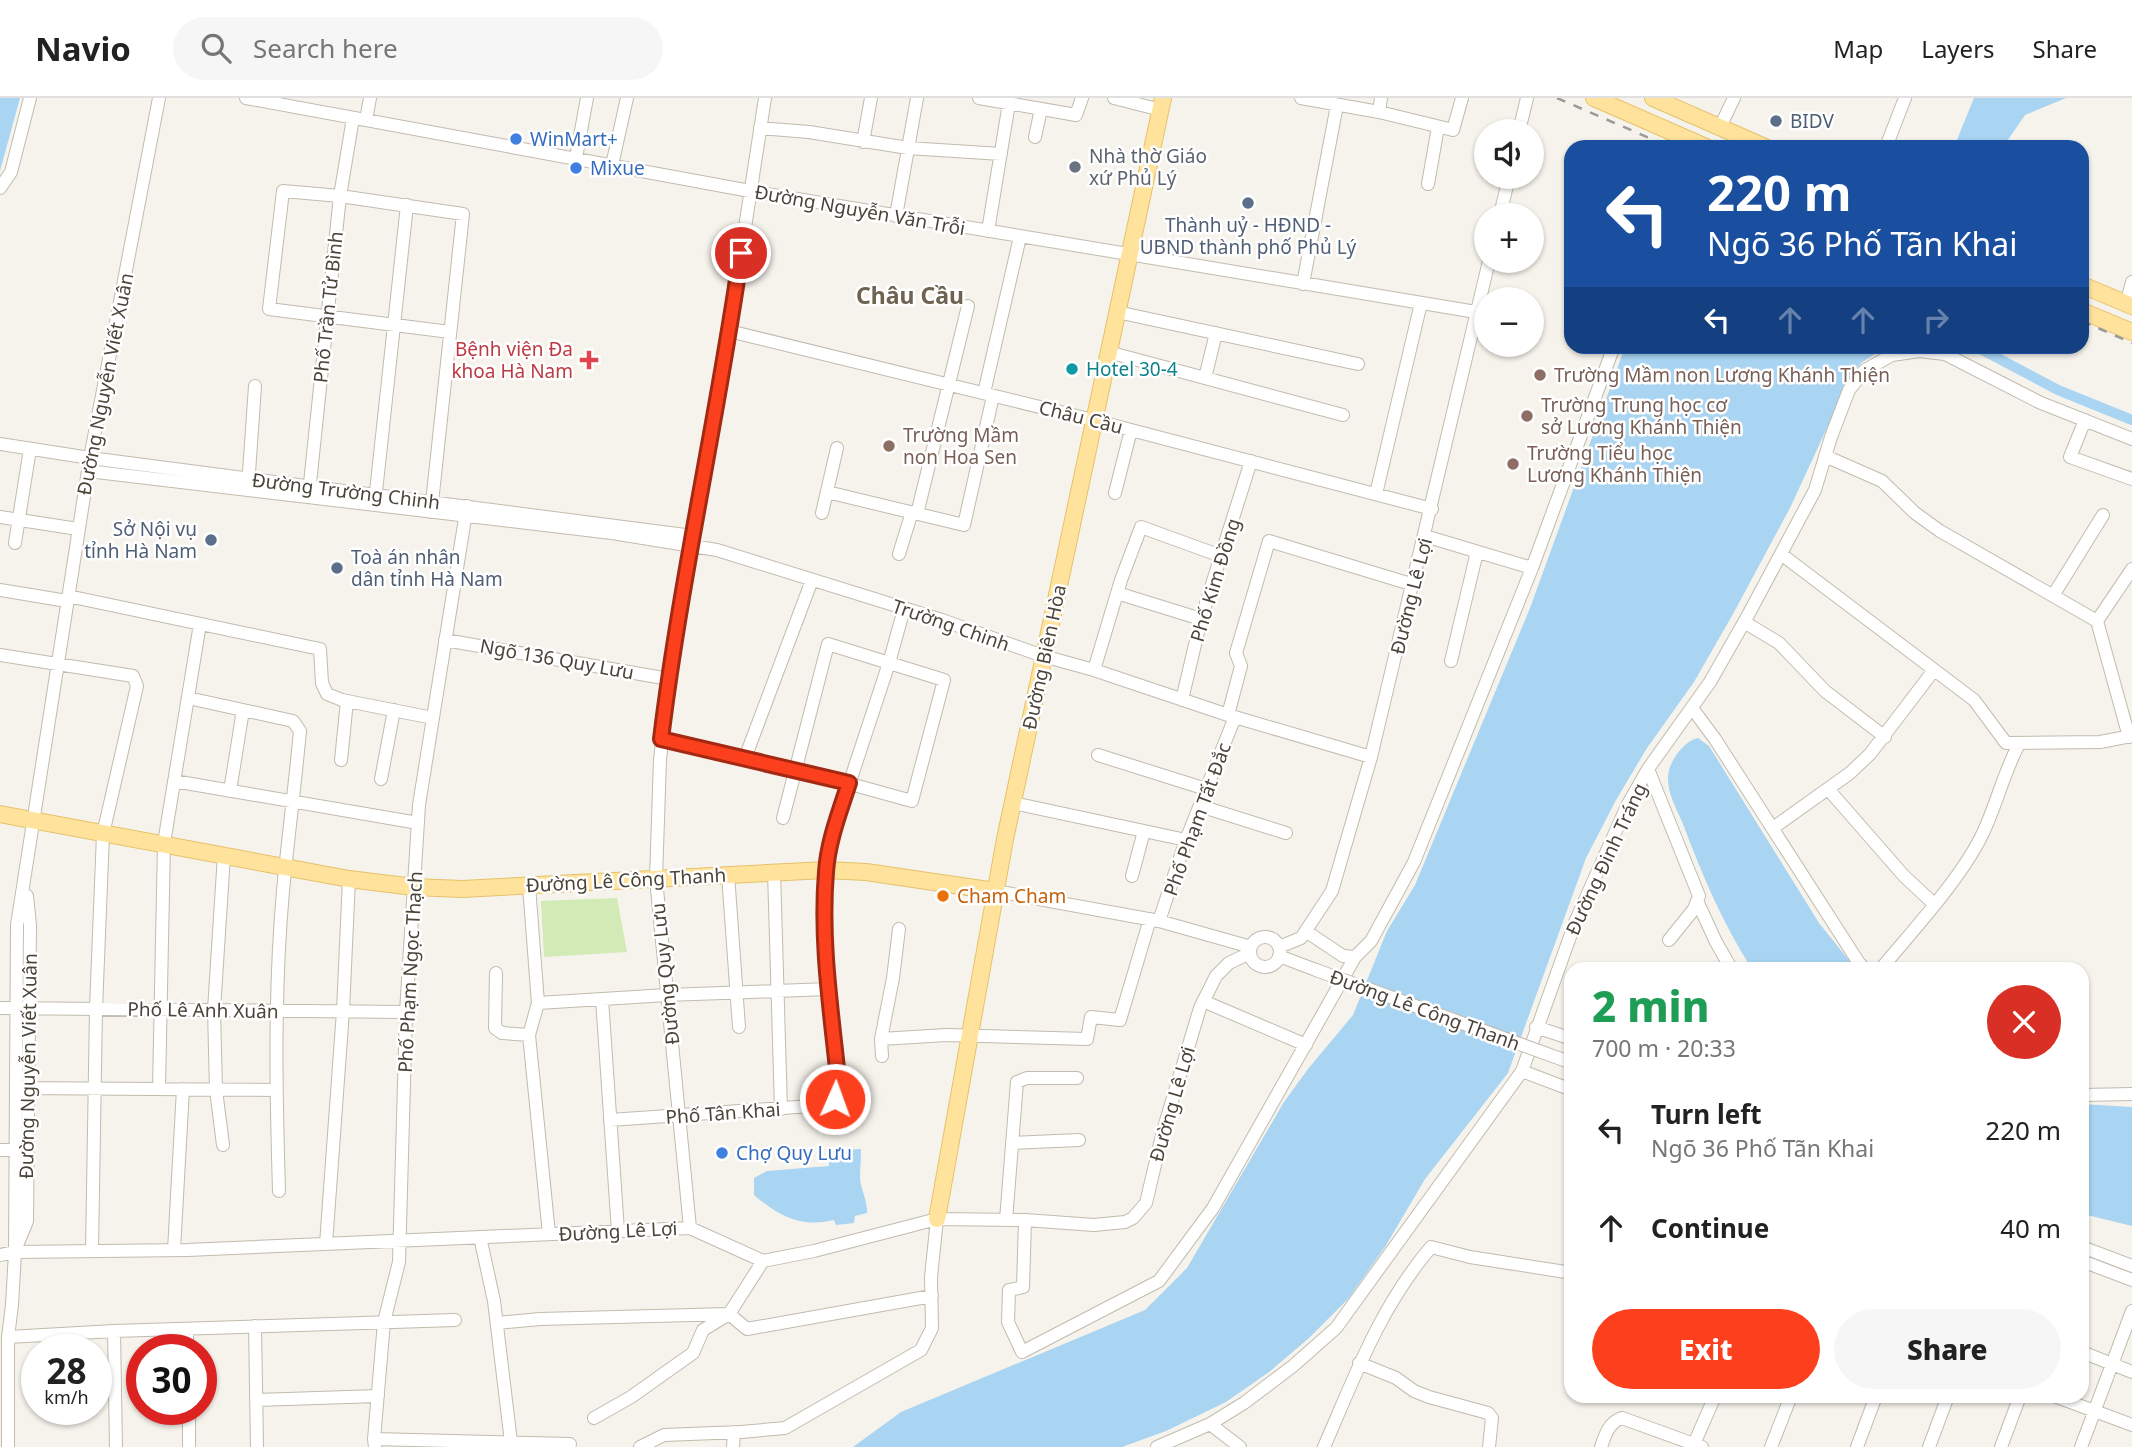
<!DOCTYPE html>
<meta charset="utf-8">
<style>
:root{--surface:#fff;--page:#f6f6f6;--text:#222;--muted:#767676;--line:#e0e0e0;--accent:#fc3f1d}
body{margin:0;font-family:"Noto Sans",sans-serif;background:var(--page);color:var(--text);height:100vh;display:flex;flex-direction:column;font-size:26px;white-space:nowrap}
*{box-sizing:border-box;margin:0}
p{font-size:23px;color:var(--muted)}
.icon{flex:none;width:38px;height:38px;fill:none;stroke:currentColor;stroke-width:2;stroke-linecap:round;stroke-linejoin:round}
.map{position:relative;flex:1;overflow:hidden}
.panel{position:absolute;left:1564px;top:864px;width:525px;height:441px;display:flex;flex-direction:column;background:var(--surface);border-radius:21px;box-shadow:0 2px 5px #0004}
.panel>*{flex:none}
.top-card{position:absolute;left:1564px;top:42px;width:525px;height:214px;border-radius:21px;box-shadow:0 2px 5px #0004;background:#1a4fa0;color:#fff;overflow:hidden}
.buttons{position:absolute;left:1474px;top:21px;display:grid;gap:14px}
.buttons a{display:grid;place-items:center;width:70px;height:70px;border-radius:50%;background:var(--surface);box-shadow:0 2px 5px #0004;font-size:35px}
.speed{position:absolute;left:21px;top:1236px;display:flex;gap:14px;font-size:35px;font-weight:700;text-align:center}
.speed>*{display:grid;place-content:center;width:91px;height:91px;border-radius:50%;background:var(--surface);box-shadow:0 2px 5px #0004;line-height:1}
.speed small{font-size:18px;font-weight:400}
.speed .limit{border:10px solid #d22;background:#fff;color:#111}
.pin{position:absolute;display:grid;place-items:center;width:60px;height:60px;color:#fff;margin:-30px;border:4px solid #fff;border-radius:50%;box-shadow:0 2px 7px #0007}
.me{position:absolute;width:77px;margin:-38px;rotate:2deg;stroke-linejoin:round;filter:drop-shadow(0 0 5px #0008)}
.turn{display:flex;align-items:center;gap:24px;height:147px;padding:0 28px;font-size:32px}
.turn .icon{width:91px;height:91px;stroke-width:2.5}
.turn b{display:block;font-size:49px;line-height:60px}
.lanes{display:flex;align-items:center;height:66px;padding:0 28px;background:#0003;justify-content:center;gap:35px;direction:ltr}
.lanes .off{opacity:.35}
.round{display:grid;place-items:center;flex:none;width:74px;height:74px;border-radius:37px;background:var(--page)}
.headline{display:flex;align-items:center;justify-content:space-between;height:119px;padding:0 28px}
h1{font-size:42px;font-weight:800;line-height:52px;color:#1e9e55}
.primary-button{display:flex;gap:14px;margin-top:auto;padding:14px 28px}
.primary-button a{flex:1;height:80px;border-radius:42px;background:var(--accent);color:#fff;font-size:28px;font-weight:800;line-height:80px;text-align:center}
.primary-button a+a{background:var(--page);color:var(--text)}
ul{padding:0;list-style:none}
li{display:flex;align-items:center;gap:21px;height:98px;padding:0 28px}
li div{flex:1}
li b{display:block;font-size:26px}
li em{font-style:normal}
header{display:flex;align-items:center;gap:42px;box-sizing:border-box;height:98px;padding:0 35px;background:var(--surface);border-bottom:2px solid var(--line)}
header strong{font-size:33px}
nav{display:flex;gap:38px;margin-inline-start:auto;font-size:24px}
.search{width:490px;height:63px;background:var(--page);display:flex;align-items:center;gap:18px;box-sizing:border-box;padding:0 24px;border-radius:38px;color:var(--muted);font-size:26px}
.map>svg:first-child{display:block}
.green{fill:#d2eab5}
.water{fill:#a9d4f2}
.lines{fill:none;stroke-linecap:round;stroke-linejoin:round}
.canal{stroke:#a9d4f2;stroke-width:10}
.minor-casing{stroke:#c2bbae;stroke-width:14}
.major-casing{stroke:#e6c16a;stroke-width:18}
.minor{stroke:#fff;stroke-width:12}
.major{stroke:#ffe39c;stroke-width:16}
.rail{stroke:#9a9a9a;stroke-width:2.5;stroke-dasharray:9 9;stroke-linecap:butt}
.minor-bridge-casing{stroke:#c2bbae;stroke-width:14;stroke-linecap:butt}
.minor-bridge{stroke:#fff;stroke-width:12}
.route-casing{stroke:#a42913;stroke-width:18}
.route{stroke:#fc3f1d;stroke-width:12}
.service-dot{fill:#5c6f8a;stroke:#fff;stroke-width:2.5}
.shop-dot{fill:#3f7fe0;stroke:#fff;stroke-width:2.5}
.worship-dot{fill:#6b7280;stroke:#fff;stroke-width:2.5}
.health-dot{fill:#e0444e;stroke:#fff;stroke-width:2.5}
.culture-dot{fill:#0f9aa8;stroke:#fff;stroke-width:2.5}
.education-dot{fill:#8d6e63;stroke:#fff;stroke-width:2.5}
.food-dot{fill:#e8710a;stroke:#fff;stroke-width:2.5}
.labels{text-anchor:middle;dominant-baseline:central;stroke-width:5;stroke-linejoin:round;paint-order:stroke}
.service-label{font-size:19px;fill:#4e5e75;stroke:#fff;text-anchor:start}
.shop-label{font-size:19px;fill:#366cbe;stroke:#fff;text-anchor:start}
.worship-label{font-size:19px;fill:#5b616d;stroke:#fff;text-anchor:start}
.street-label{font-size:19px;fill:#4b4439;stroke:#fff}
.health-label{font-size:19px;fill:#be3a42;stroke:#fff;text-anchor:end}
.culture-label{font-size:19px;fill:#0d838f;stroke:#fff;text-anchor:start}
.education-label{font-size:19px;fill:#785e54;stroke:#fff;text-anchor:start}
.food-label{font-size:19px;fill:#c56008;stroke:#fff;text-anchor:start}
.quarter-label{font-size:23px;font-weight:bold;fill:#6e6250;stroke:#fff}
</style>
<header>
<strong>Navio</strong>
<div class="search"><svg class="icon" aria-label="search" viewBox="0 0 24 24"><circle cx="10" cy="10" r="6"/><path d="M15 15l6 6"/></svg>Search here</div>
<nav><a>Map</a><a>Layers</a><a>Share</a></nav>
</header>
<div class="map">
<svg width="2132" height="1349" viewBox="0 0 2132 1349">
<rect width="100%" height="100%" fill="#f6f3ec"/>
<path class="green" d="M617,800L627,854L544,859L541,803Z"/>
<path class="water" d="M0,0H20L0,73Z
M1974,0H2066L2025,17L2003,49H1954Z
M1625,249H1886L1861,265L1851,278L1790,410L1733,516L1694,584L1647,650L1616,702L1586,760L1508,975L1425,1081L1385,1149L1348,1201L1309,1240L1269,1274L1226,1304L1166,1333L1122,1349H853L901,1314L1145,1212L1187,1170L1284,1004L1308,971L1353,917L1387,833L1415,787L1530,510Z
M1698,640L1709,648L1819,825L1856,871H1752C1723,826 1702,777 1683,726C1677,712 1668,696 1668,681C1667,666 1683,643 1698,640Z
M2082,1006L2132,1009V1128L2083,1116Z
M861,1051C861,1060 860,1071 860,1081C861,1092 868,1104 867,1115L855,1118L854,1125L836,1127L834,1122C800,1130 779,1118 754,1097V1080L767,1073L829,1068V1053Z"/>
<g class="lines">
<path class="canal" d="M1975,248L2058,292L2132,322"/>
<g class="minor-casing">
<path id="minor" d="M246,0L750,93L1476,214
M979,0L1076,17L1082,0
M1114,0L1161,12
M1301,0L1379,14L1453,32L1462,0
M1379,14L1381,0
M366,22L370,0
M1720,29L1734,0
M760,30L809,34L908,50L1001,56
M1519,33L1527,0
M1035,39L1041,11
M863,44L871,0
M1886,49L1905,0
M576,60L587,0
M612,67L627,0
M1428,86L1438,29
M0,90L11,74L30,0
M1500,117L1509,79
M896,118L917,0
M988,133L1009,5
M1303,186L1337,7
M2126,206L2132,184
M1117,214L1358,266
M729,233L1093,322L1432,411
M1108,254L1343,317
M1205,280L1216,235
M984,295L1020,139
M2085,322L2070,359L2132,381
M0,346L90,360L693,438
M1825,358L1882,383L1915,415L1940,433L2097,523L2129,639
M88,373L612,435L717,452L942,522L1043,558L1094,572L1228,617L1371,659
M248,389L255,288
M827,394L964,427L993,298
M309,395L340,98L353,20
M1115,395L1131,332
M1376,396L1421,205
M375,403L407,107
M431,414L463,116L340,98L283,93L269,211L450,234
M822,415L837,350
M917,416L968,208
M0,419L78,431
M1425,438L1532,470
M15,445L30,351
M899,456L912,414
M1781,456L1974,602L2006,645L2100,644L2132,638
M0,492L67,503
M1117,495L1201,521
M2054,496L2103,417
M68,498L320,551L322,585L327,596L342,602L433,620
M2097,523L2132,471
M1744,524L1779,545L1825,593L1885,639
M445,542L669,581
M0,557L133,578L137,588L103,736L96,911L92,1153
M1451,563L1477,454
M1094,572L1121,482L1141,429L1221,458
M188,600L293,623L300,633C295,687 288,740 283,793C274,893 276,993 279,1093
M1182,602L1201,521L1251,363
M1692,610L1715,641L1859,865L1866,872
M1228,617L1241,568L1236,555L1269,443L1414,487
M661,641L796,671L912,703L944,582L828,546L783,720
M1098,657L1206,691
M745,660L812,482
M341,662L347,603
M1648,671L1699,798L1694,811L1669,842
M381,681L394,612
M174,683L418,725
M1828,691L1904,778L1934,806
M230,693L243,612
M1013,705L1186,742
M1200,708L1286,735
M1773,730L1850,675L1870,656L1934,572
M774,773L781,1011
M728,776L739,929
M1132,778L1144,733
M529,788L538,905L529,937L549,1136
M995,793L1159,823L1251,849
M1698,805L1716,844L1732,872
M1159,823L1186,742L1235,619
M1307,834L1343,858L1355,859
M1250 854a15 15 0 1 1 30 0a15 15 0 1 1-30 0Z
M1279,849L1301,840L1332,793L1371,659L1489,163
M1279,858L1316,872
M1880,872C1913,832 1961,781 1983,735C1997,705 2004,674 2019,646
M496,875L495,930L502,935L529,937
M602,901L618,1133
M1203,903L1306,947
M538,905L667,897L829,891
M0,910L406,914
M1536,929L1572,941
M881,941L946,937L1087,941L1091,919L1120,922L1150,821
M882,958L881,941L893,880L899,831
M1522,973L1572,992
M20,990L276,992
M159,991L164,745L200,526
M2082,997L2132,996
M610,1022L825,1007L836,1001L839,990L824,839L826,772L833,735L889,565L904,511
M1012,1045L1079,1042
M223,1047L216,992L214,912L224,757
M0,1052H24
M1006,1122L1017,984L1027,980H1077
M1025,1122L1023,1189L1009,1192L1008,1224L1022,1254L1159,1183L1213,1110L1355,859L1371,843L1414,764L1532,470L1614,248
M690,1130L656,781L660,662L669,581L729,233L765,0
M480,1139L494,1203L511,1344
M18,1145L27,1123L30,827L27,798
M326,1146L343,913L349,781
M2082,1149L2132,1168
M174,1152L183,991
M0,1157L15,1154L187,1152L690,1130L763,1163L814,1153L937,1121L1025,1122L1094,1127L1125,1124L1133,1120L1146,1105L1163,1033L1200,910L1216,878L1229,865L1250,855
M2082,1163L2132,1182
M497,1225L540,1221L729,1216L747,1231L932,1198
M255,1228L257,1349
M187,1231V1251
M114,1233L116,1349
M8,1239L114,1233L455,1222
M2082,1254L2132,1274
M1359,1265L1396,1280L1414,1293L1429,1299L1488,1315L1492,1320L1489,1349
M2054,1298L2132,1327
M256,1302L378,1298
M189,1311V1349
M594,1320L631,1299L693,1255L703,1232L729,1216L763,1163
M1210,1326L1240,1349
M374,1341L384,1224L399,1164L406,914L419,707L467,408
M1694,1346L1715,1298
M8,1349V1239L12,1207L15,1154L17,827L90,360L159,0
M375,1349L374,1341L570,1346
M640,1349L664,1337L741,1334L785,1330L921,1252L932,1230L931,1179L937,1121
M733,1349L734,1334
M1157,1349L1210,1326L1244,1305L1293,1268L1336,1230L1522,973L1576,822L1627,708L1648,671L1710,584L1747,519L1815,392L1831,339L1849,292L1865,272L1892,257L1919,253L1945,256L2041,305L2132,341
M1324,1349C1355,1278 1380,1209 1431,1149L1470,1159L1572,1175
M1601,1349C1605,1337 1609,1324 1622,1320L1702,1349
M1771,1349L1791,1298
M1857,1349L1876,1298
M1929,1349L1948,1298
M2001,1349L2020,1298
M2081,1349L2132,1213"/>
</g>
<g class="major-casing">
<path id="major" d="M1594,0L1706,49
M1653,0L1765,49
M2082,187L2132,208
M2082,213L2132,234
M0,716L349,781L414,789L462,791L826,772L866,774L995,793
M937,1121L1005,741L1163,0"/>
</g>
<use href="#minor" class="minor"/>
<use href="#major" class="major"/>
<path class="rail" d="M1557,0L1670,49
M2082,223L2132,245"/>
<g class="minor-bridge-casing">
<path id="minor-bridge" d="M1316,872L1572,965"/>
</g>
<use href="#minor-bridge" class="minor-bridge"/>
</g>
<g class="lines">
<g class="route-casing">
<path id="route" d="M741,155C718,317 681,478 661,641L849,685C840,713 828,743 826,774C820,846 832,918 839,990L835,1001"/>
</g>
<use href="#route" class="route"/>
</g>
<g class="service-dot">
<circle cx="1776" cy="23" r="7"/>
<circle cx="1248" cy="105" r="7"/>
<circle cx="211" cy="442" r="7"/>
<circle cx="337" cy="470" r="7"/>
</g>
<g class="shop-dot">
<circle cx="516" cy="41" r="7"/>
<circle cx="576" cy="70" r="7"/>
<circle cx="722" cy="1055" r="7"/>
</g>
<circle class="worship-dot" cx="1075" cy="69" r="7"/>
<path class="health-dot" d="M585.5 251.5h7v7h7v7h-7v7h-7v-7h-7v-7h7z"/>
<circle class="culture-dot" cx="1072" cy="271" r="7"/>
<g class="education-dot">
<circle cx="1540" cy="277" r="7"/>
<circle cx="1527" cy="318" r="7"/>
<circle cx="889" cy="348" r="7"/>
<circle cx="1513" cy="366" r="7"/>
</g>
<circle class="food-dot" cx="943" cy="798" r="7"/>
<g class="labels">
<g class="service-label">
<text x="1790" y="23">BIDV</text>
<text x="1248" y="127" text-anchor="middle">Thành uỷ - HĐND -<tspan x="1248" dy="22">UBND thành phố Phủ Lý</tspan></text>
<text x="197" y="431" text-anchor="end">Sở Nội vụ<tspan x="197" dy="22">tỉnh Hà Nam</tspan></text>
<text x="351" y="459">Toà án nhân<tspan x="351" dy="22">dân tỉnh Hà Nam</tspan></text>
</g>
<g class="shop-label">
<text x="530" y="41">WinMart+</text>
<text x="590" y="70">Mixue</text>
<text x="736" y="1055">Chợ Quy Lưu</text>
</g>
<g class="worship-label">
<text x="1089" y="58">Nhà thờ Giáo<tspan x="1089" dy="22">xứ Phủ Lý</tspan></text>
</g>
<g class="street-label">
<text transform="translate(860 112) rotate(10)">Đường Nguyễn Văn Trỗi</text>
<text transform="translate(328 209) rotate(-84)">Phố Trần Tử Bình</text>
<text transform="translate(105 286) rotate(-79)">Đường Nguyễn Viết Xuân</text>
<text transform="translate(1081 319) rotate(14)">Châu Cầu</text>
<text transform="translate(346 393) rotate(7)">Đường Trường Chinh</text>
<text transform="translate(1215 482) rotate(-73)">Phố Kim Đồng</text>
<text transform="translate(1411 498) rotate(-76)">Đường Lê Lợi</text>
<text transform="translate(951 527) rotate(19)">Trường Chinh</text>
<text transform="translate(1044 559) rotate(-78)">Đường Biên Hòa</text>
<text transform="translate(557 561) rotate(10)">Ngõ 136 Quy Lưu</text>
<text transform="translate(1197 721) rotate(-70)">Phố Phạm Tất Đắc</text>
<text transform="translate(1606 761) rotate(-65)">Đường Đinh Tráng</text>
<text transform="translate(626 782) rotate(-3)">Đường Lê Công Thanh</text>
<text transform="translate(410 874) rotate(-87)">Phố Phạm Ngọc Thạch</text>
<text transform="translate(665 876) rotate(-96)">Đường Quy Lưu</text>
<text transform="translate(203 912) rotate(1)">Phố Lê Anh Xuân</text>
<text transform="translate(1425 912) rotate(20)">Đường Lê Công Thanh</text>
<text transform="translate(28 968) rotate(-89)">Đường Nguyễn Viết Xuân</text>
<text transform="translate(1172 1006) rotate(-74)">Đường Lê Lợi</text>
<text transform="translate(723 1015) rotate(-4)">Phố Tân Khai</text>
<text transform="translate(618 1133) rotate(-3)">Đường Lê Lợi</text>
</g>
<g class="health-label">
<text x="573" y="251">Bệnh viện Đa<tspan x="573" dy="22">khoa Hà Nam</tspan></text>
</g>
<g class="culture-label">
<text x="1086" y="271">Hotel 30-4</text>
</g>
<g class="education-label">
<text x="1554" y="277">Trường Mầm non Lương Khánh Thiện</text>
<text x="1541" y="307">Trường Trung học cơ<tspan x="1541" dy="22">sở Lương Khánh Thiện</tspan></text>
<text x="903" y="337">Trường Mầm<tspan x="903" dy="22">non Hoa Sen</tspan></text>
<text x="1527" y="355">Trường Tiểu học<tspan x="1527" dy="22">Lương Khánh Thiện</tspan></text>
</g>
<g class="food-label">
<text x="957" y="798">Cham Cham</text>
</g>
<g class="quarter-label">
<text x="910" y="197">Châu Cầu</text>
</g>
</g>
</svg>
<div class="buttons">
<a><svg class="icon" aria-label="sound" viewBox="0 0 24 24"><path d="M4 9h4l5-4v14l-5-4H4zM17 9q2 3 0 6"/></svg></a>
<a>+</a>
<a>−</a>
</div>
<div class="speed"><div>28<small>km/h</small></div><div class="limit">30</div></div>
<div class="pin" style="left:741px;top:155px;background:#d93025"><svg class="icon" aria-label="arrive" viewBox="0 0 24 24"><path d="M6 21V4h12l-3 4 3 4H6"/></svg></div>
<svg class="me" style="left:835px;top:1001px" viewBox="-20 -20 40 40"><circle r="17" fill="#fc3f1d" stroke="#fff" stroke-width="3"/><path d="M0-11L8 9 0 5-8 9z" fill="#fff"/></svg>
<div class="top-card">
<div class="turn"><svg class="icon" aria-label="left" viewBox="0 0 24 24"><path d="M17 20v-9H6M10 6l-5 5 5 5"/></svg><div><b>220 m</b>Ngõ 36 Phố Tãn Khai</div></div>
<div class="lanes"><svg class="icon" aria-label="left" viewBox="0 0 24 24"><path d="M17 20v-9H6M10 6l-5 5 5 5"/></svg><svg class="icon off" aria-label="ahead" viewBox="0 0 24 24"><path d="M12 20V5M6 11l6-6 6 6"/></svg><svg class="icon off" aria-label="ahead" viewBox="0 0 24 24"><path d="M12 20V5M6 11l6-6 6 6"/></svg><svg class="icon off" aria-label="right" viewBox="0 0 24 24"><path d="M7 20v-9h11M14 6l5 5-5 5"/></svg></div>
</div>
<section class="panel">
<div class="headline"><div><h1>2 min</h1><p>700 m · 20:33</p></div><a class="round" style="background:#d93025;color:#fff"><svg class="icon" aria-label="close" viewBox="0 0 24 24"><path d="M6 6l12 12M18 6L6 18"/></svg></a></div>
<ul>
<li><svg class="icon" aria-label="left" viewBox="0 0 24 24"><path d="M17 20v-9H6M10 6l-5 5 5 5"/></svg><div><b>Turn left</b><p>Ngõ 36 Phố Tãn Khai</p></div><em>220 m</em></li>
<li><svg class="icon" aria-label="ahead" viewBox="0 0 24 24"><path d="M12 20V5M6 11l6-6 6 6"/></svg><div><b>Continue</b></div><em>40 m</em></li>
</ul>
<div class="primary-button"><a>Exit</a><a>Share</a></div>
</section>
</div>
